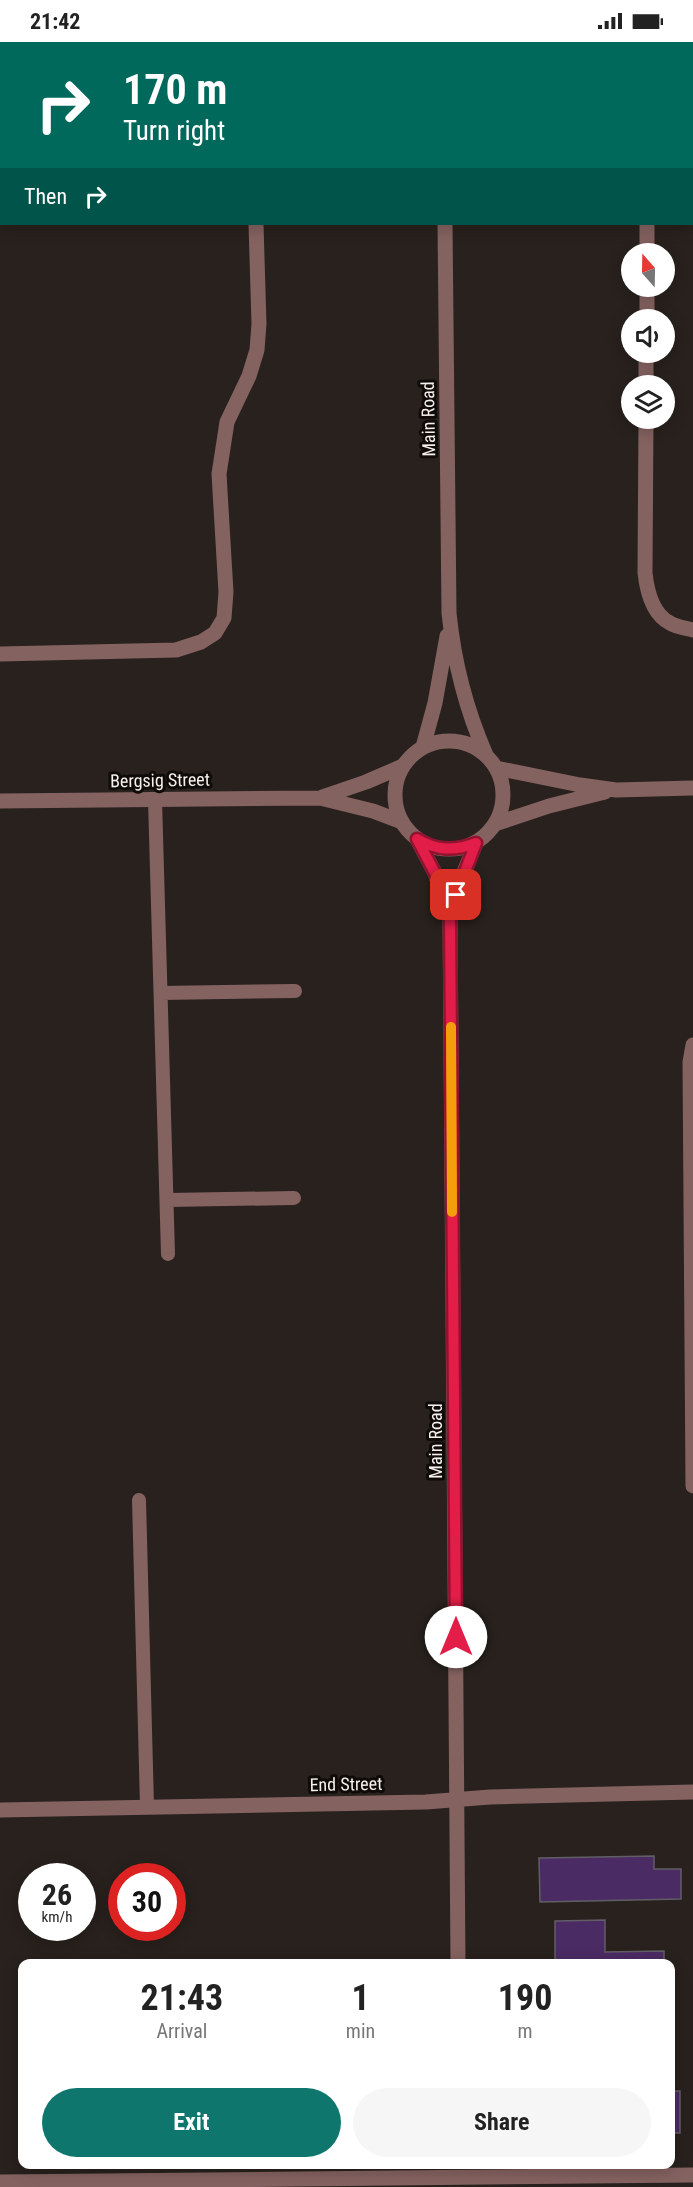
<!DOCTYPE html>
<style>
:root{--surface:#fff;--page:#f6f6f6;--text:#222;--muted:#767676;--accent:#0f766e}
body{margin:0;font-family:"Roboto Condensed",sans-serif;background:var(--page);color:var(--text);height:100vh;display:flex;flex-direction:column;font-size:22px;white-space:nowrap}
*{box-sizing:border-box;margin:0}
p{font-size:20px;color:var(--muted)}
.icon{flex:none;width:33px;height:33px;fill:none;stroke:currentColor;stroke-width:2;stroke-linecap:round;stroke-linejoin:round}
.map{position:relative;flex:1;overflow:hidden}
.sheet{position:absolute;left:18px;top:1917px;width:657px;height:210px;display:flex;flex-direction:column;background:var(--surface);border-radius:12px;box-shadow:0 3px 15px #0003}
.sheet>*{flex:none}
.banner{position:absolute;left:0px;top:0px;width:693px;height:183px;box-shadow:0 3px 15px #0003;background:#00695c;color:#fff;overflow:hidden}
.needle{width:39px;rotate:340deg}
.buttons{position:absolute;left:621px;top:201px;display:grid;gap:12px}
.buttons a{display:grid;place-items:center;width:54px;height:54px;border-radius:50%;background:var(--surface);box-shadow:0 3px 15px #0003;font-size:30px}
.speed{position:absolute;left:18px;top:1821px;display:flex;gap:12px;font-size:30px;font-weight:700;text-align:center}
.speed>*{display:grid;place-content:center;width:78px;height:78px;border-radius:50%;background:var(--surface);box-shadow:0 3px 15px #0003;line-height:1}
.speed small{font-size:15px;font-weight:400}
.speed .limit{border:9px solid #d22;background:#fff;color:#111}
.pin{position:absolute;display:grid;place-items:center;width:51px;height:51px;color:#fff;margin:-26px;border-radius:12px;box-shadow:0 3px 9px #0006}
.me{position:absolute;width:66px;margin:-33px;rotate:0deg;stroke-linejoin:round;filter:drop-shadow(0 0 4px #0008)}
.turn{display:flex;align-items:center;gap:21px;height:126px;padding:0 24px;font-size:27px}
.turn .icon{width:78px;height:78px;stroke-width:2.5}
.turn b{display:block;font-size:42px;line-height:51px}
.then{display:flex;align-items:center;height:57px;padding:0 24px;background:#0003;gap:12px;font-size:22px}
.eta{display:flex;justify-content:space-evenly;align-items:center;height:102px;text-align:center}
.eta b{font-size:36px;font-weight:700;line-height:42px}
.cta{display:flex;gap:12px;margin-top:auto;padding:12px 24px}
.cta a{flex:1;height:69px;border-radius:36px;background:var(--accent);color:#fff;font-size:24px;font-weight:700;line-height:69px;text-align:center}
.cta a+a{background:var(--page);color:var(--text)}
.status{display:flex;justify-content:space-between;align-items:center;height:42px;padding:0 30px;background:var(--surface);direction:ltr}
.status svg{height:16px;fill:currentColor}
.map>svg:first-child{display:block}
.building{fill:#4b2b64;stroke:#625e66;stroke-width:1.5}
.lines{fill:none;stroke-linecap:round;stroke-linejoin:round}
.service{stroke:#846260;stroke-width:14}
.minor{stroke:#846260;stroke-width:15}
.tertiary{stroke:#846260;stroke-width:15}
.route-casing{stroke:#92132f;stroke-width:15}
.route{stroke:#e11d48;stroke-width:10}
.slow{stroke:#f59e0b;stroke-width:10}
.labels{text-anchor:middle;dominant-baseline:central;stroke-width:6;stroke-linejoin:round;paint-order:stroke}
.street-label{font-size:18px;fill:#f6f1ee;stroke:#0e0b09}
</style>
<div class="status"><b>21:42</b><svg viewBox="0 0 49 12"><path d="M0 12V9h3v3zM5 12V6h3v6zM10 12V3h3v9zM15 12V0h3v12zM26 1h20v11H26zM47 4h2v5h-2z"/></svg></div>
<div class="map">
<svg width="693" height="2145" viewBox="0 0 693 2145">
<rect width="100%" height="100%" fill="#28211d"/>
<path class="building" d="M654,1814V1827H681V1857L540,1860L539,1816Z
M605,1878V1910L664,1909V1922H555V1879Z
M670,2049H680V2091H670Z"/>
<g class="lines">
<path class="service" d="M155,758L168,1212
M161,951L295,949
M167,1158L294,1156
M139,1458L147,1764"/>
<path class="minor" d="M248,0V2
M627,0V2
M692,115H693
M647,212V182
M647,278V244
M646,344V310
M646,376L645,531C647,549 652,572 670,581C676,585 686,586 693,588
M0,612L176,608L201,600L215,591L224,576L226,550L219,432L227,380L249,334L257,308L259,282L256,182
M322,755L366,740L403,724
M0,759L320,756L373,769L402,780
M417,797L435,831L450,876L458,1922
M450,876L464,830L476,801
M693,1003L690,1020L693,1444
M0,1768L426,1760L490,1755L693,1750
M0,2140L693,2133"/>
<path class="tertiary" d="M443,0V2
M445,182L449,571C454,621 466,667 486,713
M395 753a54 54 0 1 1 108 0a54 54 0 1 1-108 0Z
M423,705L435,661L447,594
M496,726L580,743L616,748L693,746
M495,782L549,764L605,750"/>
</g>
<g class="lines">
<g class="route-casing">
<path id="route" d="M456,1595L450,876L435,831L417,797C437,809 455,809 476,801L456,853"/>
</g>
<use href="#route" class="route"/>
<path class="slow" d="M451,985L452,1170"/>
</g>
<g class="labels">
<g class="street-label">
<text transform="translate(428 377) rotate(-91)">Main Road</text>
<text transform="translate(160 738) rotate(-1)">Bergsig Street</text>
<text transform="translate(435 1399) rotate(-90)">Main Road</text>
<text transform="translate(346 1742) rotate(-1)">End Street</text>
</g>
</g>
</svg>
<div class="buttons">
<a><svg class="needle" viewBox="-14 -14 28 28"><path d="M0-13l5 13h-10z" fill="#e53935"/><path d="M0 13l5-13h-10z" fill="#767676"/></svg></a>
<a><svg class="icon" aria-label="sound" viewBox="0 0 24 24"><path d="M4 9h4l5-4v14l-5-4H4zM17 9q2 3 0 6"/></svg></a>
<a><svg class="icon" aria-label="layers" viewBox="0 0 24 24"><path d="M12 4l9 5-9 5-9-5zM3 14l9 5 9-5"/></svg></a>
</div>
<div class="speed"><div>26<small>km/h</small></div><div class="limit">30</div></div>
<div class="pin" style="left:456px;top:853px;background:#d93025"><svg class="icon" aria-label="arrive" viewBox="0 0 24 24"><path d="M6 21V4h12l-3 4 3 4H6"/></svg></div>
<svg class="me" style="left:456px;top:1595px" viewBox="-20 -20 40 40"><circle r="19" fill="#fff"/><path d="M0-13L10 11 0 6-10 11z" fill="#e11d48"/></svg>
<div class="banner">
<div class="turn"><svg class="icon" aria-label="right" viewBox="0 0 24 24"><path d="M7 20v-9h11M14 6l5 5-5 5"/></svg><div><b>170 m</b>Turn right</div></div>
<div class="then">Then<svg class="icon" aria-label="right" viewBox="0 0 24 24"><path d="M7 20v-9h11M14 6l5 5-5 5"/></svg></div>
</div>
<section class="sheet">
<div class="eta">
<div><b>21:43</b><p>Arrival</p></div>
<div><b>1</b><p>min</p></div>
<div><b>190</b><p>m</p></div>
</div>
<div class="cta"><a>Exit</a><a>Share</a></div>
</section>
</div>
